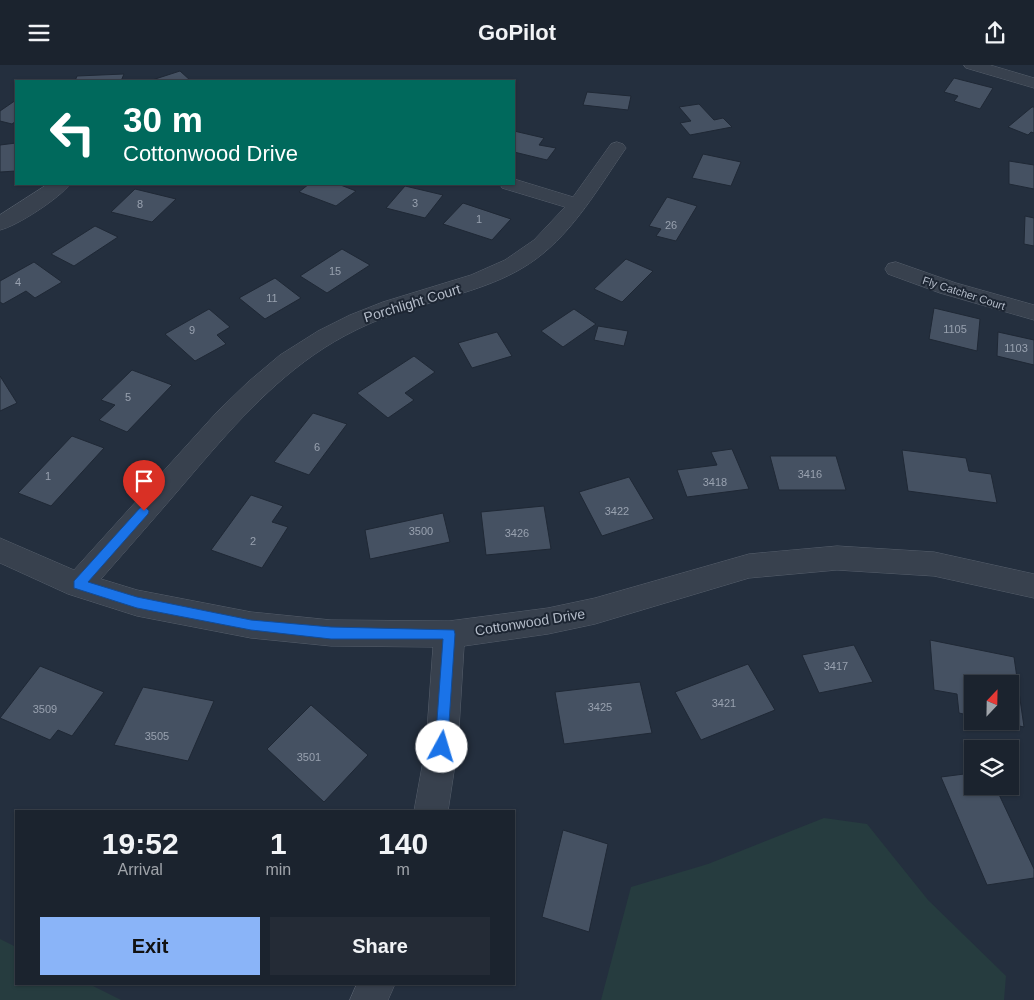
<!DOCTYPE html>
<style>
:root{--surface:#1b232e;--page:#242b36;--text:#f1f3f6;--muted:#a0a4aa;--line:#39404a;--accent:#8ab4f8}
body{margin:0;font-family:Helvetica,sans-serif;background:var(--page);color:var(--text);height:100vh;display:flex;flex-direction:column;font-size:19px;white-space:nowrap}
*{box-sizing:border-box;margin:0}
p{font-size:16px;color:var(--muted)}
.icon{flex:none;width:28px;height:28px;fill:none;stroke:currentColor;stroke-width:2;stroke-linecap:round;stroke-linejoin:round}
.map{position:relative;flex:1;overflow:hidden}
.panel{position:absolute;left:15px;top:745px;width:500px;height:175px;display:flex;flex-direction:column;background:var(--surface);border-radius:0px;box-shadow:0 1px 4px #0004,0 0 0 1px var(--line)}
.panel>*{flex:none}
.banner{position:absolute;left:15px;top:15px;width:500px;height:105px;border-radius:0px;box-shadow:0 1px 4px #0004,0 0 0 1px var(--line);background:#00695c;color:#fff;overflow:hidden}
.needle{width:32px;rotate:22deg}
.controls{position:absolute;left:964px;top:610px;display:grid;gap:10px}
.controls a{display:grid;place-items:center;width:55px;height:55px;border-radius:0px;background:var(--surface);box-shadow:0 1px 4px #0004,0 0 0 1px var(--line);font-size:25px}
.pin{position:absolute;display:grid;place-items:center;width:42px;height:42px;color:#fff;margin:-51px -21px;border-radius:50% 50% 50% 0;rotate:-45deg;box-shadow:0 0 5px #0007}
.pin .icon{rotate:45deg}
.me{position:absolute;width:55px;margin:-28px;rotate:6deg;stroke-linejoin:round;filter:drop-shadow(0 0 4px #0008)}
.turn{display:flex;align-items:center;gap:18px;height:105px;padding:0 25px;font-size:22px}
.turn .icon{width:65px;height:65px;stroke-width:2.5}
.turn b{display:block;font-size:35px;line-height:42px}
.eta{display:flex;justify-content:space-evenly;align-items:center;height:85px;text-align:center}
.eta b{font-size:30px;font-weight:700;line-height:35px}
.button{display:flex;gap:10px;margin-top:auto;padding:10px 25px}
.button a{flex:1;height:58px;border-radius:0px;background:var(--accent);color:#111;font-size:20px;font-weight:700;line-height:58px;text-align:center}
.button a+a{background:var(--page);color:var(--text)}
header{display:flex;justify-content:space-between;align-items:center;height:65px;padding:0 25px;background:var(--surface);font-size:22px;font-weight:700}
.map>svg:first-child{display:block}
.green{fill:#263c3f}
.building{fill:#455162;stroke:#1f2835}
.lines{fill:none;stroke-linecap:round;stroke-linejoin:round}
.street-casing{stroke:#565f6c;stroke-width:1}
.street{fill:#38414e;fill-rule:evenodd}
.route{fill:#1a73e8;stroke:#114b97}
.labels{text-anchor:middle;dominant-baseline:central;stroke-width:4;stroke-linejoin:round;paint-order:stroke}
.number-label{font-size:11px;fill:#98a1af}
.far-street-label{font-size:11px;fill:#b4bcc9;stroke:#1d2633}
.street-label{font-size:14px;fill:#b4bcc9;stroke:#1d2633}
</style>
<header><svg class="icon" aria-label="menu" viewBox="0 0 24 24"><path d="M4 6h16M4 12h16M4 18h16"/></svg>GoPilot<svg class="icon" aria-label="share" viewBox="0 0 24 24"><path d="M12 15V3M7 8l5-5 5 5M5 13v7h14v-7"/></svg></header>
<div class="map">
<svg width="1034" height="935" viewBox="0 0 1034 935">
<rect width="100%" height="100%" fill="#242f3e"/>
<path class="green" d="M824,753L867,759L928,835L1006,911L1004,935H601L631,822L708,799Z
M0,874L16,882V919H89L121,935H0Z"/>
<path class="building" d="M180,6L191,16H149Z
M124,9L121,16H75L77,11Z
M954,13L993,23L980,44L954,36L958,31L944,27Z
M587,27L631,31L628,45L583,40Z
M16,35V56L12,59L0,56V46Z
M699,39L714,55L723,53L732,62L690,70L680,58L691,56L679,42Z
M1032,42H1034V68L1031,67L1028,70L1008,62Z
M514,66L544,73L539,80L556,83L547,95L514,87Z
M16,78V106L0,107V80Z
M703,89L741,97L731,121L692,113Z
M1009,96L1034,100V124L1009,119Z
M309,119H338L356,126L336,141L299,127Z
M405,121L443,130L425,153L386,143Z
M135,124L176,134L152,157L111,147Z
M667,132L697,141L676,176L656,171L661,164L649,161Z
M463,138L511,154L492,175L443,159Z
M1025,151L1034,153V181L1024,179Z
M95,161L118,172L74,201L51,189Z
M342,184L370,200L327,228L300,211Z
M626,194L653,206L622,237L594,224Z
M34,197L62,217L35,233L26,226L3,239L0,237V216Z
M275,213L301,233L265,254L239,233Z
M934,243L980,254L977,286L929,274Z
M209,244L230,262L217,270L226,279L195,296L165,269Z
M574,244L596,259L563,282L541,266Z
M598,261L628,266L624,281L594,275Z
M497,267L512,291L472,303L458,278Z
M998,267L1034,275V300L997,291Z
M414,291L435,307L405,328L414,335L388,353L357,328Z
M132,305L172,320L127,367L99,355L115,340L101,335Z
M0,311L17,338L0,346Z
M313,348L347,359L309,410L274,397Z
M72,371L104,383L51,441L18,428Z
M732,384L749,424L687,432L677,405L717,400L711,387Z
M902,385L966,393L969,406L991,409L997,438L908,426Z
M770,391H836L846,425H779Z
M629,412L654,454L602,471L579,427Z
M251,430L283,441L272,457L288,462L262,503L211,485Z
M544,441L551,484L486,490L481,447Z
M443,448L450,477L370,494L365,465Z
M930,575L1014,592L1024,662L996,656H1010V619H972V651L959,648L957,629L934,625Z
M854,580L873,617L819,628L802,590Z
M748,599L775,645L701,675L675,627Z
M40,601L104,627L72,671L58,665L50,675L0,653Z
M640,617L652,668L564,679L555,627Z
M143,622L214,636L188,696L114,680Z
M311,640L368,690L324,737L267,684Z
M972,708V721H995L1034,804V813L987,820L941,712Z
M563,765L608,779L589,867L542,852Z"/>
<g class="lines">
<g class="street-casing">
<path id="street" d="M964,0H990L1034,13V23L966,3Z
M617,77L623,79L626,83C599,122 574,166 536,194C501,220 457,229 417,242C384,251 352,265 324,283C270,318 229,366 188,414C159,448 130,481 101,514L137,525L251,547L331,555L449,556L548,543L595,533L749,489L837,481L934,487L1034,509V533L934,511L837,505L749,513L595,559L548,569L464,581L458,680L448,746H414L426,680L433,582L331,581L251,573L137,551L68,529L0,498V473L74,505L217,347L248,317L280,290L318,266L350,250L383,237L471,210L505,195L534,175L565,142L502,123L500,119H514V114L573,132L611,79Z
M48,119H70C60,133 17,161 0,165V150Z
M896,197L956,218L1034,240V255L940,228L888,209L885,204L888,199Z
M357,919H395L388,935H350Z"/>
</g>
<use href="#street" class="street"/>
</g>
<path class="route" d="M144,441L149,446L148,449L88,517L137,532L251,555L331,562L454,565L455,569L447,687L442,689L437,687L435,682L443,574H331L251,565L137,543L74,523V516L140,443Z"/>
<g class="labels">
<g class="number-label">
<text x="415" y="138">3</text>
<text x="140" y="139">8</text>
<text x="479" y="154">1</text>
<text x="671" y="160">26</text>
<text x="335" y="206">15</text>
<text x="18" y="217">4</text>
<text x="272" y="233">11</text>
<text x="955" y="264">1105</text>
<text x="192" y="265">9</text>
<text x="1016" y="283">1103</text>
<text x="128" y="332">5</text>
<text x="317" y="382">6</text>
<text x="810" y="409">3416</text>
<text x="48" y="411">1</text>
<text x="715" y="417">3418</text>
<text x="617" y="446">3422</text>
<text x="421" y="466">3500</text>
<text x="517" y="468">3426</text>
<text x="253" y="476">2</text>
<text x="836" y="601">3417</text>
<text x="724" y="638">3421</text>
<text x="600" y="642">3425</text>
<text x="45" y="644">3509</text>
<text x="157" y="671">3505</text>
<text x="309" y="692">3501</text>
</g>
<g class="far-street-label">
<text transform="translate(964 228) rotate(18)">Fly Catcher Court</text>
</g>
<g class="street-label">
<text transform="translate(412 238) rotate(-17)">Porchlight Court</text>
<text transform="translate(530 557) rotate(-9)">Cottonwood Drive</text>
</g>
</g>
</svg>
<div class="controls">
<a><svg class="needle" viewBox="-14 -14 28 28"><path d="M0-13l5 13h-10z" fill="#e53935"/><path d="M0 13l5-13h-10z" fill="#a0a4aa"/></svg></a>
<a><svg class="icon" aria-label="layers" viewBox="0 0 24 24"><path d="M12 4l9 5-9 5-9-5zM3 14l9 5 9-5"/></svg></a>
</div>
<div class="pin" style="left:144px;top:446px;background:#d93025"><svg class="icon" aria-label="arrive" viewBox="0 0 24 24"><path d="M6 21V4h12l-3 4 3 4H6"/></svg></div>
<svg class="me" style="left:442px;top:682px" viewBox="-20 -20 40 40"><circle r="19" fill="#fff"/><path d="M0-13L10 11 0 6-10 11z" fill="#1a73e8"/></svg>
<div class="banner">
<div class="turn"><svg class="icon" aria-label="left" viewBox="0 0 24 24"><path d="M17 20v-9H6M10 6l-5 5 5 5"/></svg><div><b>30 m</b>Cottonwood Drive</div></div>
</div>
<section class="panel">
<div class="eta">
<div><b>19:52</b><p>Arrival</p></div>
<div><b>1</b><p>min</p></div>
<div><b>140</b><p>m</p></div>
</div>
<div class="button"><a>Exit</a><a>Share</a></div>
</section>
</div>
